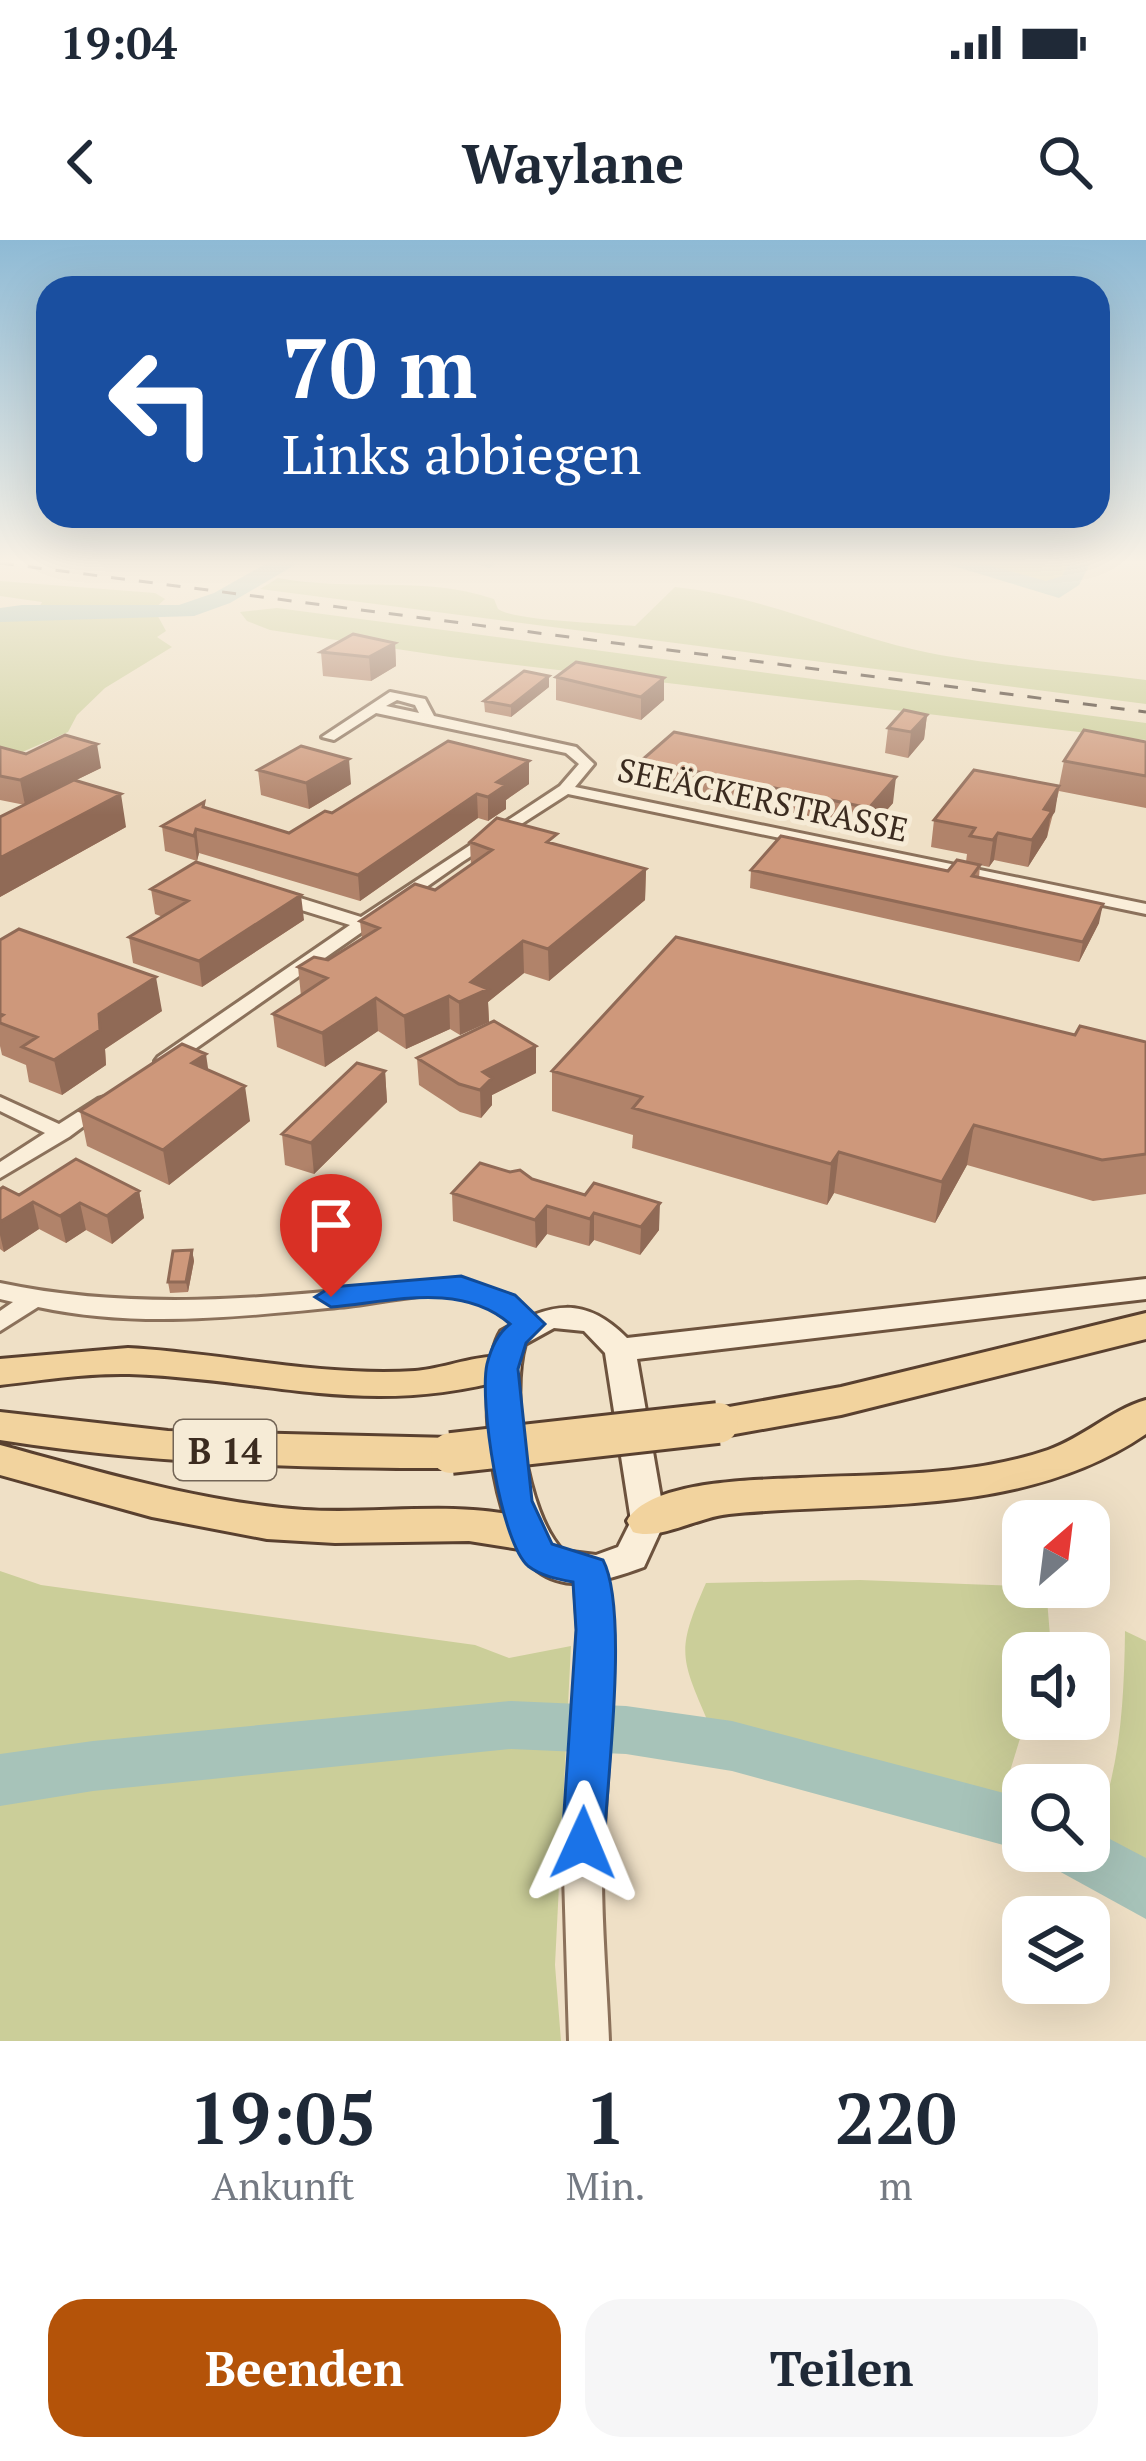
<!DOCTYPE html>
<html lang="de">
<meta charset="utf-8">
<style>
:root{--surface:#fff;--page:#f6f6f7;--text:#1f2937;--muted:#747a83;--accent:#b45309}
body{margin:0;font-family:"PT Serif",serif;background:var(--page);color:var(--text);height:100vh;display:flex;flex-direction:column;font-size:45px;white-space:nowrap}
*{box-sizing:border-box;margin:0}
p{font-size:39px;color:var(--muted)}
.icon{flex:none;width:66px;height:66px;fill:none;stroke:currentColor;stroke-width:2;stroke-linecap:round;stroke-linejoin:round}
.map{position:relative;height:1801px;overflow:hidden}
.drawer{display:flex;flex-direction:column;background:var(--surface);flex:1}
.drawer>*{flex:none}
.guide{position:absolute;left:36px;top:36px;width:1074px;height:252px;border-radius:36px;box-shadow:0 12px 48px #0002;background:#1a4fa0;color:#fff;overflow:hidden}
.needle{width:78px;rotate:28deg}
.buttons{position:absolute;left:1002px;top:1260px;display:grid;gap:24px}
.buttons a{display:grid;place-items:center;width:108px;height:108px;border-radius:24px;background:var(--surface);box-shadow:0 12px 48px #0002;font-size:60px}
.pin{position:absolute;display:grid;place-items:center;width:102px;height:102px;color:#fff;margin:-123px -51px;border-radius:50% 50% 50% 0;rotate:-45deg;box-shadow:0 0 12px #0007}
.pin .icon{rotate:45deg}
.me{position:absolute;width:132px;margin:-66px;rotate:1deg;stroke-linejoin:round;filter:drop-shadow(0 0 9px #0008)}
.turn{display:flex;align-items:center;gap:42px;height:252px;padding:0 48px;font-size:54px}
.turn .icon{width:156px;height:156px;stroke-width:2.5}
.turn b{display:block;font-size:84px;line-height:102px}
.eta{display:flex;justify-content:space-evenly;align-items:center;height:204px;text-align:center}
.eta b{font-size:72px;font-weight:600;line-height:84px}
.cta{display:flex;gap:24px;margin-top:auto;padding:24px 48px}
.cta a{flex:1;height:138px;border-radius:36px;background:var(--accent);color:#fff;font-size:48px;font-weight:600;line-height:138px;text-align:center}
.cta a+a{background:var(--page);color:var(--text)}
.status{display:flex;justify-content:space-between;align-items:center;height:84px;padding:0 60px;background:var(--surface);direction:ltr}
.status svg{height:33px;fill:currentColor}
header{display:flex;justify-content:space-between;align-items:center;height:156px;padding:0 48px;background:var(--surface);font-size:54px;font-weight:600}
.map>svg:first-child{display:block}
.green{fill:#cbce99}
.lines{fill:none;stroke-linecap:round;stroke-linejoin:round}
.river{fill:#a7c3b9;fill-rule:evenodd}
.minor-casing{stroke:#8b715b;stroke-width:6}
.tertiary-casing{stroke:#8b715b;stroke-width:6}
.secondary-casing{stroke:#6d533e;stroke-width:6}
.primary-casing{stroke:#59402f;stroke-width:6}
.minor{fill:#faeed9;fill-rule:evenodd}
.tertiary{fill:#faeed9;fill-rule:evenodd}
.secondary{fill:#faeed9;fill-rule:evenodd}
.primary{fill:#f2d39e;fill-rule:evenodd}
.rail{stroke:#3b2b1f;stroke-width:3;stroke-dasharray:14 14;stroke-linecap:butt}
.primary-bridge-casing{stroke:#59402f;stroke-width:46;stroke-linecap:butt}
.primary-bridge{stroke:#f2d39e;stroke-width:40}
.wall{fill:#b1836a}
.shaded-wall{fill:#906a56}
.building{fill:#ce987b;stroke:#906a56;stroke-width:3}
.route{fill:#1a73e8;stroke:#114b97;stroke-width:3}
.labels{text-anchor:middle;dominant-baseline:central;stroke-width:10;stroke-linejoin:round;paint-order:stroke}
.far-street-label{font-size:33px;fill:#3b2b1f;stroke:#f6ebd6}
.shield{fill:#f6ebd6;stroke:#736556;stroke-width:3}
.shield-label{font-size:36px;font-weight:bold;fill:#3b2b1f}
</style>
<div class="status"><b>19:04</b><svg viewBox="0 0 49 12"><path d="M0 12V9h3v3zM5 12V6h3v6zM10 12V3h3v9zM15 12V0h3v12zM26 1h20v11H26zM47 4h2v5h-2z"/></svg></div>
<header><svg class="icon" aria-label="back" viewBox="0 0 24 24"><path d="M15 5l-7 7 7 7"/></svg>Waylane<svg class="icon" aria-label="search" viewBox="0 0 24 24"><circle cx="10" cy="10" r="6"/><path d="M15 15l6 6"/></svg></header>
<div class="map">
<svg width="1146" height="1801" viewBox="0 0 1146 1801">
<rect width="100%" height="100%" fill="#efe0c6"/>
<path class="green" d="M945,322L1090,323L1077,344L1049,354Z
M278,338C351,352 423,335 494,359L498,369C515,381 607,383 635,386L675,347C760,356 834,391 916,410C992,427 1070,429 1146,440V464L260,349Z
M0,341L155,353L165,359L154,369L166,391L157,397L172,407L105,448L77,475L68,492L11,517L0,506V369L40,366L42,362L0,356Z
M277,368L1146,483V500L450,417L270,390L247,381L240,372Z
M0,1331L41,1345L475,1405L509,1418L571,1406L555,1725L561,1801H0V1548L109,1531L112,1510L0,1524Z
M860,1340L1046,1347L1050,1396L1045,1413H1023L1026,1479L999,1567L709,1484C680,1417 676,1411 706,1343Z
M1125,1391L1146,1401V1663L1080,1620C1119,1554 1124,1472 1125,1391Z"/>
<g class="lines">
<path class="river" d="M269,322H300L230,363L194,376L0,382V368L22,365H179L214,353Z
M470,322H500L489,328Z
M940,322H977L1046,341L1062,336L1069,322H1091L1079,345L1059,358Z
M511,1461L626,1466L732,1481L1023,1558L1025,1611L732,1531L626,1514L511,1509L93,1551L0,1566V1514L93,1501Z
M1089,1588L1146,1618V1679L1057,1630L1048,1611H1089Z"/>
<g class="minor-casing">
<path id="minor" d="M390,452L425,459L434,476L576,507L594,524L575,547L1146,664V674L568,554L462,622L172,825H158L155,821L158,817L350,685L269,660V652H281L361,677L560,546L579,524L566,513L376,473L334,500L322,497ZM397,460L415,465L419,473L386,466Z
M0,857L59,884L98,859L105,857L115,863L69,897L0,938V922L45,893L0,871Z
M461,1039L512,1056L542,1084L538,1090C517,1095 488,1057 458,1055C425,1052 381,1062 348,1066C246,1076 139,1089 38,1067L0,1091V1071L13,1062L0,1059V1043C156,1076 305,1053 461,1039Z"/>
</g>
<g class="tertiary-casing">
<path id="tertiary" d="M590,1318L601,1322C626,1369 602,1570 602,1635C602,1690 607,1746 609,1801H569L564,1635L578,1390L574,1331L579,1322Z"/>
</g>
<g class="secondary-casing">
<path id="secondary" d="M1146,1039V1059L637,1119L665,1281L644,1327C609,1339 570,1355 537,1330C491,1297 473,1137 501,1091C551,1063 584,1055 627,1098ZM554,1088L584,1091L605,1113L631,1281L618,1307L596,1315L563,1311C526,1273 510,1155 525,1104Z"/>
</g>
<g class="primary-casing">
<path id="primary" d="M1146,1073V1099L841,1175L718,1197L704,1193L698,1183L704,1173L718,1169L841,1147Z
M128,1108C223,1113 319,1137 415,1131C446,1129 486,1110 515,1119L520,1128L515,1137C368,1179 272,1139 129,1134C86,1133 43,1140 0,1145V1119Z
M1146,1160V1194C1023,1278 870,1260 729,1274C698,1277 659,1301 633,1292L627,1281C649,1240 758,1240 800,1238C882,1234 970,1237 1048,1210C1083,1198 1111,1170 1146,1160Z
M0,1172L168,1191L451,1198L465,1202L471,1213L465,1224L451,1228C300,1228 150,1224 0,1200Z
M0,1205C100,1232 200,1262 304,1270C384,1275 464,1258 541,1282L548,1294L541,1306L526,1310L469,1301L335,1303L267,1299L152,1277L0,1235Z"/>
</g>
<use href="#minor" class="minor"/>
<use href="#tertiary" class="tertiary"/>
<use href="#secondary" class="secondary"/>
<use href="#primary" class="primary"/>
<path class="rail" d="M0,323L1146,472"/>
<g class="primary-bridge-casing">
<path id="primary-bridge" d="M451,1213L718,1183"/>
</g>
<use href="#primary-bridge" class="primary-bridge"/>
</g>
<path class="wall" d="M395,403L396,426L371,441L323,436L321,412Z
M556,437L664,460L641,480L556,460Z
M549,447L511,477L485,472L484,461Z
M927,475L924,499L908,518L885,513L888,488Z
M1146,502V568L1059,551L1047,597L1028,627L994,620L989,627L980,625L979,638L1099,683L1079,722L750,648L751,630L948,631L966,622L967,614L931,607L934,580L1059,546L1064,521Z
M0,507L26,514L101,528L76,540L126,587L0,657V577L25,565L0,560Z
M642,520L893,563L866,594L641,545Z
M258,530L351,544L309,569L261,555Z
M529,544L506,560V569L488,581L478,578L360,661L199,613L197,621L165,611L162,586L204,562L205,568L289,593L332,573Z
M470,602L557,605L646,629L645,660L549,741L524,733L488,762L489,782L460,795L450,789L406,809L378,791L325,827L277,807L273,774L301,756L298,727L328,720L362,699L360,681L435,650L471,626Z
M151,649L304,680L202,747L133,723L129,697L163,677L155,674Z
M0,700L162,771L105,809L106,825L62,855L29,842L26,825L2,815L0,806Z
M1075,795L1146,802V954L1093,961L967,925L935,983L834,953L827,965L632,908L633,895L552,871V831Z
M536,806V833L492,855V865L481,878L460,872L419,845L417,818Z
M208,830L250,881L169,945L87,906L80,871Z
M385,831L387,862L314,934L285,925L282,894Z
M532,939L659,990L640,1015L594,1000L589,1006L547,994L536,1008L453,981L452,953Z
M0,949L19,955L139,951L144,978L112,1004L86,990L66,1003L39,989L4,1012L0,1009Z
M192,1010L194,1021L188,1052L170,1053L168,1042Z"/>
<path class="shaded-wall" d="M395,403L396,426L371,441L369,417Z
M549,436V447L511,477V466Z
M664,438V460L641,480V457Z
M927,475L924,499L908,518L911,492Z
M97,504L101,528L25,565L20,540Z
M349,519L351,544L309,569L306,543Z
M529,521V544L506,560V569L488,581V557L497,542Z
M896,537L893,563L866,594L869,568Z
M1059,546L1055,572L1050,579L1047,597L1028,627L1032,600L1044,569Z
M121,554L126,587L0,657V618Z
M477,554L478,578L360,661L358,635Z
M196,589L199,613L197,621L194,596Z
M998,593L994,620L989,627L993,600Z
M646,629L645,660L549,741L548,709Z
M301,655L304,680L202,747L199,721Z
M1103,664L1099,683L1079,722L1083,702Z
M523,701L524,733L488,762L489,782L460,795L459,762L471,742Z
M156,737L162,771L105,809L106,825L62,855L54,820L99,774Z
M449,756L450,789L406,809L404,776Z
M376,758L378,791L325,827L322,793Z
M536,806V833L492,855V865L481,878L480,850L483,832Z
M206,814L211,849L192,823Z
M385,831L387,862L314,934L311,903Z
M245,846L250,881L169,945L163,910Z
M974,885L967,925L935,983L942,942Z
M839,912L834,953L827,965L831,924Z
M139,951L144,978L112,1004L107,976Z
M33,962L39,989L4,1012L0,995V982Z
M80,963L86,990L66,1003L60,976Z
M660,963L659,990L640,1015L641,987Z
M547,966V994L536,1008L535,980Z
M594,973V1000L589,1006L590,979Z
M192,1010L194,1021L188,1052L186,1042Z"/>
<path class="building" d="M353,394L395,403L369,417L321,412Z
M576,422L664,438L641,457L556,437Z
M524,431L549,436L511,466L484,461Z
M904,470L927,475L911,492L888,488Z
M1084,490L1146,502V536L1064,521Z
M674,492L896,537L869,568L642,520Z
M65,495L97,504L20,540L0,536V507L26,514Z
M448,501L529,521L497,542L506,545L488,557L477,554L358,635L196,589L194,596L162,586L204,562L203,567L289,593L325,571L332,573Z
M301,506L349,519L306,543L258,530Z
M974,530L1059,546L1044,569L1052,571L1032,600L998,593L993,600L970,596L975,588L934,580Z
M74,540L121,554L0,618V577Z
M497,578L557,594L547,602L646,629L548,709L523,701L471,742L488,749L459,762L449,756L404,776L376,758L322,793L273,774L327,738L298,727L314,717L328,720L379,688L360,681L415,644L435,650L492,610L470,602Z
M781,596L948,631L957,620L980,625L972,636L1103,664L1083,702L751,630Z
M196,622L301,655L199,721L129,697L188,661L151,649Z
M19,689L156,737L99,774L100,790L54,820L22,807L37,797L0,783V777L3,775L0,774V700Z
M676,697L1075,795L1080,786L1146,802V914L1102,920L974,885L942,942L839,912L831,924L633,868L642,857L552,831Z
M494,781L536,806L483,832L492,838L480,850L459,844L417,818Z
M182,804L206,814L192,823L245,846L163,910L80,871Z
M357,823L385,831L311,903L282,894Z
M76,919L139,951L107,976L80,963L60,976L33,962L0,982V949L3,947L19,955Z
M480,923L510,932L520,930L532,939L585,955L594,943L660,963L641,987L594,973L590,979L547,966L535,980L452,953Z
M192,1010L186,1042H168L173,1011Z"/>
<linearGradient id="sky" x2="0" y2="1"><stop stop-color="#8ebad5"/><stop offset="0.56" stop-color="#f8f1e5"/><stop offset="1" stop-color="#f8f1e5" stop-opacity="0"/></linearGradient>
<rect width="1146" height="575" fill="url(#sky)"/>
<path class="route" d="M461,1036L515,1055L545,1084L526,1103L518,1129L532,1261L552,1304L603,1320C629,1369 607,1541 604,1603L598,1616L583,1622L568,1616L562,1603L576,1390L573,1342C557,1339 541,1336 528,1326C500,1301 479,1160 487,1124C491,1108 497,1094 510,1084C461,1041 390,1062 331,1067L315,1057L331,1047Z"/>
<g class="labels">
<g class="far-street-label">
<text transform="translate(763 559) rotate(12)">SEEÄCKERSTRASSE</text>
</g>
<rect class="shield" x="174" y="1180" width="102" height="60" rx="9"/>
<g class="shield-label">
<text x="225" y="1210">B 14</text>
</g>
</g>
</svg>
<div class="buttons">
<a><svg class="needle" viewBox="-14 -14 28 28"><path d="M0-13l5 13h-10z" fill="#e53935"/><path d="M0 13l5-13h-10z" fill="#747a83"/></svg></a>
<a><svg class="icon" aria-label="sound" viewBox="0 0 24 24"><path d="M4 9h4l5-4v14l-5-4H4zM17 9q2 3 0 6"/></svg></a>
<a><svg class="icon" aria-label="search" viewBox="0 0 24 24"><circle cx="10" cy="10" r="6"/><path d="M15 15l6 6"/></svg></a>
<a><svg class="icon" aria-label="layers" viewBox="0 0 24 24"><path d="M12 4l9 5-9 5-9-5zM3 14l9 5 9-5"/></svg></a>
</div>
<div class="pin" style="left:331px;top:1057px;background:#d93025"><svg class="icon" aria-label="arrive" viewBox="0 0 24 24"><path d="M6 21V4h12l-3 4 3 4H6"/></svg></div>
<svg class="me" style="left:583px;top:1603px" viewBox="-20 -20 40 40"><path d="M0-17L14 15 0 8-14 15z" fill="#1a73e8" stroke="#fff" stroke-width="4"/></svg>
<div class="guide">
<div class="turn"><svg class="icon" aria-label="left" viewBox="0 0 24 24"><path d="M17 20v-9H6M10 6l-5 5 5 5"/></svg><div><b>70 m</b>Links abbiegen</div></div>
</div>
</div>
<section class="drawer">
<div class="eta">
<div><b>19:05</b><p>Ankunft</p></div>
<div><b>1</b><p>Min.</p></div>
<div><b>220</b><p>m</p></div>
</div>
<div class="cta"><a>Beenden</a><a>Teilen</a></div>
</section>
